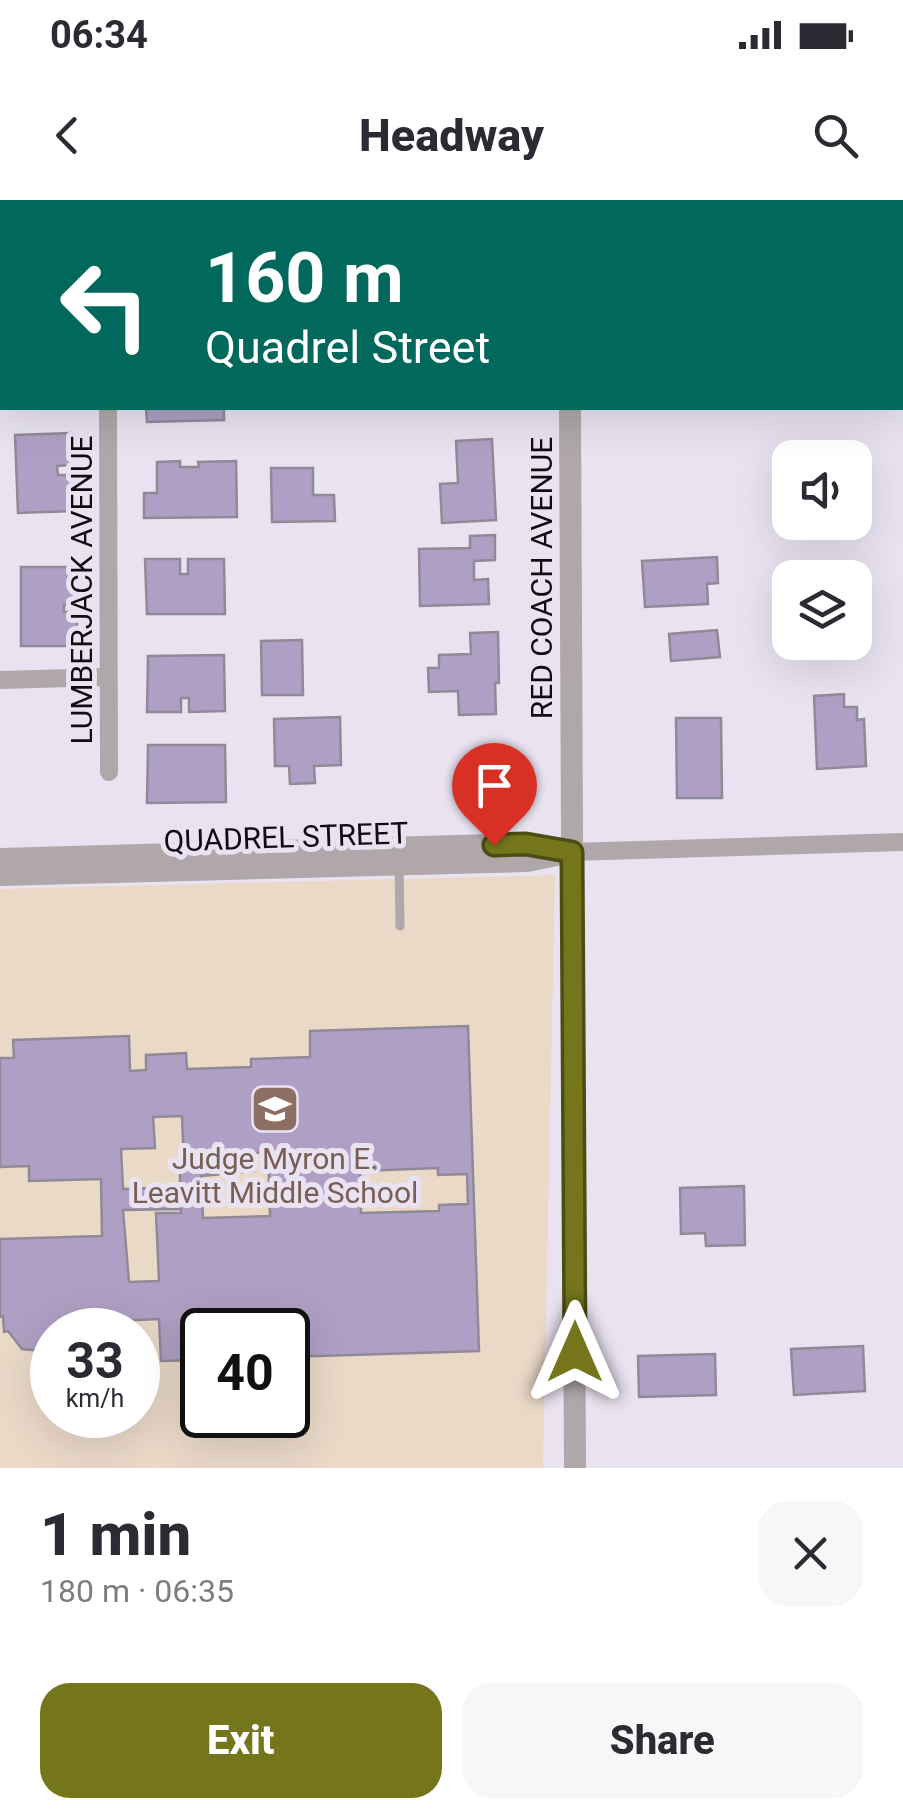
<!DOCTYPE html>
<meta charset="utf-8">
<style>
:root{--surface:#fff;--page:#f7f7f7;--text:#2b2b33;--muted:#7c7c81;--accent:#75761c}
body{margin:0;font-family:Roboto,sans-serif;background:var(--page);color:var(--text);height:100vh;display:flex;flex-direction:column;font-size:38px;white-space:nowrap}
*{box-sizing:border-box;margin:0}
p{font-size:32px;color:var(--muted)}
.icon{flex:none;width:55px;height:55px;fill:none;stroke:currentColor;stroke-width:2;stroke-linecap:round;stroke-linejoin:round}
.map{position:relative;height:1268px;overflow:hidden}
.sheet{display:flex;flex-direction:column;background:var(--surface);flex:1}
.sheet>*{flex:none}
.top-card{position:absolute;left:0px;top:0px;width:905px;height:210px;box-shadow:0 10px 40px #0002;background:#00695c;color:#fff;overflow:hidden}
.buttons{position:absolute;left:772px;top:240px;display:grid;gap:20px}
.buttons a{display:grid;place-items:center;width:100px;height:100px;border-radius:20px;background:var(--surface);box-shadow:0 10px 40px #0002;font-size:50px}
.speed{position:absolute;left:30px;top:1108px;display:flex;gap:20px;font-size:50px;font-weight:700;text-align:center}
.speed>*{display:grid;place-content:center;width:130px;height:130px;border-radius:50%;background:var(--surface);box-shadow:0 10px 40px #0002;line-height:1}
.speed small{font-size:25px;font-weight:400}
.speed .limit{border:5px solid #111;border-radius:15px;background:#fff;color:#111}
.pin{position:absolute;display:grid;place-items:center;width:85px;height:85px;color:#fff;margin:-102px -42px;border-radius:50% 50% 50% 0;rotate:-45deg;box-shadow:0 0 10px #0007}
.pin .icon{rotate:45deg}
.me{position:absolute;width:110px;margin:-55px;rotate:0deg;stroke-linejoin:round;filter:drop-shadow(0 0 8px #0008)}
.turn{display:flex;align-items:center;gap:35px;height:210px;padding:0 40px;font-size:45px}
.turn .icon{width:130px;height:130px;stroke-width:2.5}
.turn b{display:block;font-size:70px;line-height:85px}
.round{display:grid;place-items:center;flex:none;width:105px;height:105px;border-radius:30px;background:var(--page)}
.headline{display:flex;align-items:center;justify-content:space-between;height:170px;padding:0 40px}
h1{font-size:60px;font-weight:800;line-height:75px}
.primary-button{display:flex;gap:20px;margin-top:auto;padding:20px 40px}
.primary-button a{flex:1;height:115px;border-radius:30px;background:var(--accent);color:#fff;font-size:40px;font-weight:800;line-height:115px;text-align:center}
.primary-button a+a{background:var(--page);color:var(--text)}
.status{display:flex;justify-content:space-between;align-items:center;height:70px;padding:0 50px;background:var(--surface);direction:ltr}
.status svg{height:28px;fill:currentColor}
header{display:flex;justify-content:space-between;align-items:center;height:130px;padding:0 40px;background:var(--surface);font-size:45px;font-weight:800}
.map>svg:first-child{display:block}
.education{fill:#ead9c7;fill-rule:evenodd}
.building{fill:#af9fc4;stroke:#908a98;stroke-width:2.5;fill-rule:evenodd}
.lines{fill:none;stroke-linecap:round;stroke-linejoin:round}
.service{stroke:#afa7a9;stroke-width:9}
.minor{stroke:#afa7a9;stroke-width:18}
.tertiary{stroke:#afa7a9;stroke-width:22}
.route-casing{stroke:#4c4d12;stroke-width:25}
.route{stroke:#75761c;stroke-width:18}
.labels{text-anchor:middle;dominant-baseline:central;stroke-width:10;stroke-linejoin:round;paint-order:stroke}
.street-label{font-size:30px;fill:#0f0d12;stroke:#e9e3f1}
.education-label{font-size:30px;fill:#785e54;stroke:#e9e3f1}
</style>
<div class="status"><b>06:34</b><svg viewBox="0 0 49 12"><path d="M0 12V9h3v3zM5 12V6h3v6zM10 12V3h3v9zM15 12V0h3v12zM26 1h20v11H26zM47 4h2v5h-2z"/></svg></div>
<header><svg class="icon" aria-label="back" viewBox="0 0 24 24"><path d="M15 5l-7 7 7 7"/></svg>Headway<svg class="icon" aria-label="search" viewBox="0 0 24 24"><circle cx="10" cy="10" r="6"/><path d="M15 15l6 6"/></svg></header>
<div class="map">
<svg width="903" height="1268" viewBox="0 0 903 1268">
<rect width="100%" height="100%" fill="#e9e3f1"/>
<path class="education" d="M555,675L543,1268H0V689ZM52,1130H138V1215H52ZM202,1130H288V1215H202Z"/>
<path class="building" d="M146,208H224V220L147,222Z
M71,233L72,265L57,266L58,275H72L74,311L18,313L15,235Z
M492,239L496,320L442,323L440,284L458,283L456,241Z
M180,261V267H199L198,262L236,261L237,317L144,318V293H157V262Z
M271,268H313V295H334L335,321L272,322Z
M495,335V360L474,361V380L488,379L489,404L420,406L419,349L470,348V336Z
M717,357L718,383L707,384L708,404L645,407L642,361Z
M145,359H180V374H188V359H224L225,414H147Z
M21,367H76V405H64V412H77V446H21Z
M717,430L720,457L671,461L669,434Z
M498,432L499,483H495L496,514L459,515L458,491L429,492L428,468H439V455L471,454L470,433Z
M302,440L303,495H262L261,441Z
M790,442H818L819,456L791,457Z
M224,455L225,511L189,512V498H181V512H147L148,456Z
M844,494V507H857V520L864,519L866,566L817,569L814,496Z
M340,517L341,565L314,566L315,583L290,584L289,566H275L274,519Z
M676,518H721L722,598H677Z
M148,545H225L226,602L147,603Z
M468,826L479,1151L288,1157V1130H202V1160L161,1161L159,1119L115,1121V1130H52V1164L42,1165V1151L22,1149L8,1131L4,1132L3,1116L0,1117V1039L102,1036L101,979L29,981V966L0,967V858H14L13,840L129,836L130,871L146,870V855L186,853L187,869L251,867V859L310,857V831ZM182,916L184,966H180V987L123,989L121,949L155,948L153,917ZM268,952L270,1016L203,1018L201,976L254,971L253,953ZM438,968V975L467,974L468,1004L439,1005V1011L361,1013L360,971ZM181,1009V1013H156L159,1081L129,1082L123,1010Z
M744,986L745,1045L706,1046L705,1033L681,1034L680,988Z
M863,1146L865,1191L794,1195L791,1149Z
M715,1154L716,1195L639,1197L638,1156Z"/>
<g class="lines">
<path class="service" d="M399,664L400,726"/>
<path class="minor" d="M0,188H2
M108,208L109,572
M0,480L108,477
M572,652L903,642"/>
<path class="tertiary" d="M570,0V2
M570,208L575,1268
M0,659L526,644L559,650
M0,675L527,661L572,652"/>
</g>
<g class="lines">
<g class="route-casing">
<path id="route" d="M494,645L526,644L572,652L575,1152"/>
</g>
<use href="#route" class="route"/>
</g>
<defs>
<g id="school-square" transform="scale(2.5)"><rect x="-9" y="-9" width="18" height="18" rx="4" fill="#8d6e63" stroke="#e9e3f1"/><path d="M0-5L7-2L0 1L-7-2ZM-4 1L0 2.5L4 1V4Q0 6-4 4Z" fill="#fff"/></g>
</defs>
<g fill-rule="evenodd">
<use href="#school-square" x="275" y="909"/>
</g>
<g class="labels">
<g class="street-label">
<text transform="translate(541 378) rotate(-90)">RED COACH AVENUE</text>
<text transform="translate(81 390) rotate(-90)">LUMBERJACK AVENUE</text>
<text transform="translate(286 637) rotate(-2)">QUADREL STREET</text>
</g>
<g class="education-label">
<text x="275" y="958">Judge Myron E.<tspan x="275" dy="34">Leavitt Middle School</tspan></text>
</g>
</g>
</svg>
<div class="buttons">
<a><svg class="icon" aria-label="sound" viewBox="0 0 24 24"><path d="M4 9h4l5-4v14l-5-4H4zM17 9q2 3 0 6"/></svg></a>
<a><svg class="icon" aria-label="layers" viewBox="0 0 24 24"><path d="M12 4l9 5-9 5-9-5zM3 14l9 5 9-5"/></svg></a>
</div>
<div class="speed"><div>33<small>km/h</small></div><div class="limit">40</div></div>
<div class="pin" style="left:494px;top:645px;background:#d93025"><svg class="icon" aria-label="arrive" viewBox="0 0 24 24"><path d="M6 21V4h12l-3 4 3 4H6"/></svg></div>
<svg class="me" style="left:575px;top:1152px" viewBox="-20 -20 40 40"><path d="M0-17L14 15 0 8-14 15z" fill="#75761c" stroke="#fff" stroke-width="4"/></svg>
<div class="top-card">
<div class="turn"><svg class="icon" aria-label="left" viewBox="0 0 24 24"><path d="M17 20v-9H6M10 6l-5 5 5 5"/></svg><div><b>160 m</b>Quadrel Street</div></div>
</div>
</div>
<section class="sheet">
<div class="headline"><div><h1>1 min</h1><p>180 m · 06:35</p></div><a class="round"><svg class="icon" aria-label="close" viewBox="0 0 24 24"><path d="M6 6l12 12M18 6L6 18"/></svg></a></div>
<div class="primary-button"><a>Exit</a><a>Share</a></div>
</section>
